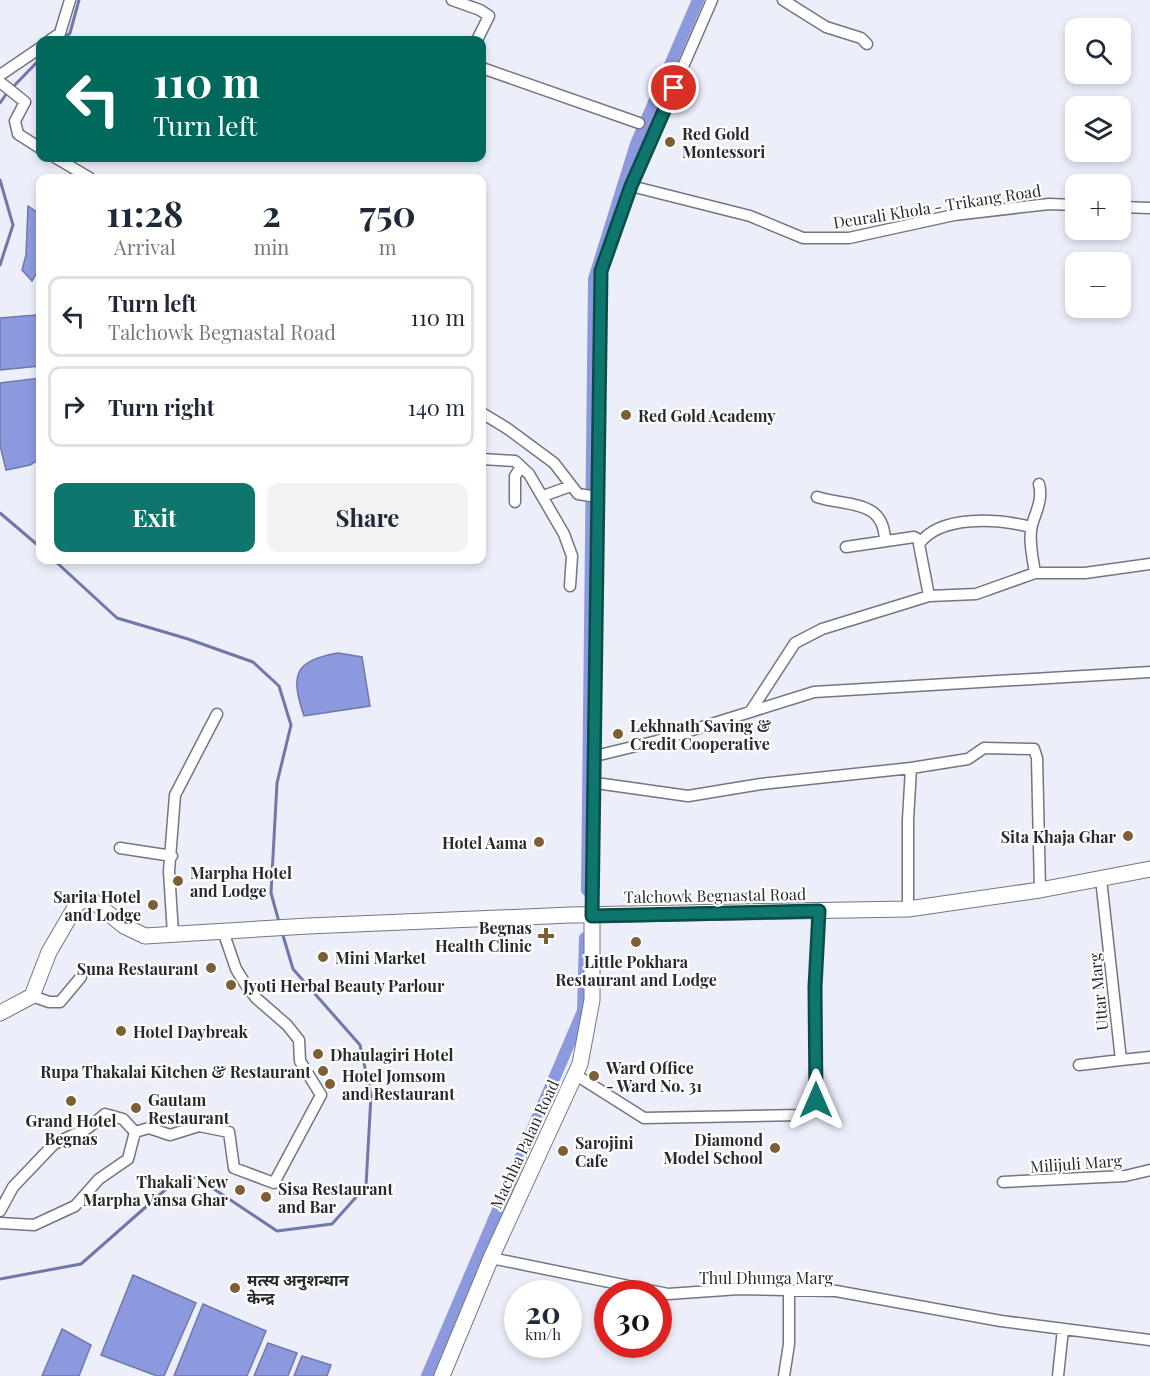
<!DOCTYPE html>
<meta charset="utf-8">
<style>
:root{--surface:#fff;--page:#f2f2f3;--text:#1f2937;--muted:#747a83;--line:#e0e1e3;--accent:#0f766e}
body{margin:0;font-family:"Playfair Display","Noto Sans Devanagari",serif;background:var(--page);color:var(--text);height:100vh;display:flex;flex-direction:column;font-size:22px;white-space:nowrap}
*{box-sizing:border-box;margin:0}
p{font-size:20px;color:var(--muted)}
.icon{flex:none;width:33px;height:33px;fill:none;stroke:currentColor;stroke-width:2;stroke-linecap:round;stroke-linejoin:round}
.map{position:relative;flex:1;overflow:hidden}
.drawer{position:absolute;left:36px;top:174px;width:450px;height:390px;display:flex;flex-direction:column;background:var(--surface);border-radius:12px;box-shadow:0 3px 9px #0003}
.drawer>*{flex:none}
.banner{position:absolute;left:36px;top:36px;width:450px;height:126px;border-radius:12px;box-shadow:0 3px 9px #0003;background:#00695c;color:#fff;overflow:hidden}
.controls{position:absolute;left:1065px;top:18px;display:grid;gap:12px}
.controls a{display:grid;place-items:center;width:66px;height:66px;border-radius:12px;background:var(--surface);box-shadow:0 3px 9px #0003;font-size:30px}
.speed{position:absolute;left:504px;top:1280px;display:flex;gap:12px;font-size:30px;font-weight:700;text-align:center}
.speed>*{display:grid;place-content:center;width:78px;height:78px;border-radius:50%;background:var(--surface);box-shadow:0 3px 9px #0003;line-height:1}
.speed small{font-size:15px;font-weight:400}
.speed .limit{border:9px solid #d22;background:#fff;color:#111}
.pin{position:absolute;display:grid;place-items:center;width:51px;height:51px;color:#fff;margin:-26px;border:3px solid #fff;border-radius:50%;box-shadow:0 2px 6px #0007}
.me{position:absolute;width:66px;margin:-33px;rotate:0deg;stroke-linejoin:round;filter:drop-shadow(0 0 4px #0008)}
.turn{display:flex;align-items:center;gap:21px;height:126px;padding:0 18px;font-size:27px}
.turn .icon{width:78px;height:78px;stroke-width:2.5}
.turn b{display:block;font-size:42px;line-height:51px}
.eta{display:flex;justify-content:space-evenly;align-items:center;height:102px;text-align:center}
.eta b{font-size:36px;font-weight:700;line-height:42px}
.cta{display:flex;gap:12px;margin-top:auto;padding:12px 18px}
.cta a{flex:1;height:69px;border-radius:12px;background:var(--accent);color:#fff;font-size:24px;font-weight:700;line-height:69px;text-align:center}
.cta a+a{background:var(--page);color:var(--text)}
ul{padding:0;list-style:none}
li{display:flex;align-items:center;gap:18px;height:81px;margin:0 12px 9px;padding:0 6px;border:3px solid var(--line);border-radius:12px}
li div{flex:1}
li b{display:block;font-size:22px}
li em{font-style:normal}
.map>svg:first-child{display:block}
.water{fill:#8d99de;stroke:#6f78a9;stroke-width:1.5}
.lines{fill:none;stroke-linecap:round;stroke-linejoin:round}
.stream{stroke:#6f78a9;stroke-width:3}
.canal{stroke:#8d99de;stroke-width:12}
.street-casing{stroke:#737680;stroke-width:13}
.secondary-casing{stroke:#737680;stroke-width:17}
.street{stroke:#fff;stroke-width:10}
.secondary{stroke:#fff;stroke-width:15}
.route-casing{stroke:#0a4d48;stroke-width:15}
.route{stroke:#0f766e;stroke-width:10}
.poi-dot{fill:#7d5f33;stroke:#fff;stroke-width:2}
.labels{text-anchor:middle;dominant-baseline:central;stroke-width:4.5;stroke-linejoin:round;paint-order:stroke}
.poi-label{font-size:16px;font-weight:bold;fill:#292a2e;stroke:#fff;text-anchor:start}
.street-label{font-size:16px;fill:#292a2e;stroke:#fff}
</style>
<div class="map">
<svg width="1150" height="1376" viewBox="0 0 1150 1376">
<rect width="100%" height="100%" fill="#eceefa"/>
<path class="water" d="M28,206L40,214V267L32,281L22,270L26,255Z
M36,315L40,344V366L0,370V318Z
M40,378V459L30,465L6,470L0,445V383Z
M338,653L362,657L370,706L304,716C290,674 294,661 338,653Z
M133,1275L196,1303L164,1376H157L101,1355Z
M203,1304L266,1331L247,1376H174Z
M62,1329L91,1345L79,1376H42Z
M268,1343L297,1353L288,1376H254Z
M302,1356L331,1365L327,1376H294Z"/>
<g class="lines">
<path class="stream" d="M62,40L70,33L79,0
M12,88L40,59
M0,103L7,93
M0,180L13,225L0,265
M0,513L40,547
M54,560L117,618L188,639L253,662L279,686L291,725L277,783L271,893L279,922
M0,1279L81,1264L173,1183L196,1177L277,1231L332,1224L366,1186L371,1095L360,1045L293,969L282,932"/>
<path class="canal" d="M587,890L594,279L636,144L698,0
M427,1376L583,1011L585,938"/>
<g class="street-casing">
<path id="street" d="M452,0L480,10L489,16L477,40
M783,0L826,27L861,38L867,44
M50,40L60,33L70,0
M482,68L639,123
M0,75L40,48
M0,82L25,102L15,121L18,134L40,148
M56,158L90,178
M631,186L750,216L803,238H849L954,215L1049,204L1076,205
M1120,207L1150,208
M482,413L508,429L554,463L578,494L597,497
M482,459L515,461L529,474L564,534L572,556L570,586
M543,496L571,486
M817,497C849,507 884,499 885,541
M515,502V476L521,467
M846,547L914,537L921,541
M1035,573C1033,559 1028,539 1032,525C1036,511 1043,500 1039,484
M929,596L919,544C941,514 998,519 1031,527
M750,712L814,692L1150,672
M595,756L657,741L750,712L795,643L822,629L929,596L976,594L1035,573H1085L1150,564
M911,768L968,759L984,748L1034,749L1037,758L1040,890
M596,783L688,796L761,784L911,768L908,820V909
M120,848L172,856
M592,916L601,271L631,186L712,0
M173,934L169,871L175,795L217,714
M32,996L49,1002H60L81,977
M1121,1060L1150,1057
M1079,1065L1121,1060L1101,879
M576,1075L644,1118L802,1115L812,1110L816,1099L815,987L819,911
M1003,1182L1125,1176L1150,1170
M0,1211L13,1187L54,1144L88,1128L105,1114L123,1119L135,1132
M0,1223L34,1225L75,1206L99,1179L128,1159L135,1132L149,1128L170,1135L199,1126L229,1132L234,1168L274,1183L321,1095L300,1061L299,1040L287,1025L256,998L246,985L236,969L223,931
M491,1258L668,1294L739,1289L836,1291L1001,1321L1150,1340
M784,1376L789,1344V1289
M1058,1376L1063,1329"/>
</g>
<g class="secondary-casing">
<path id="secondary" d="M0,1013L32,996L49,952L77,904L83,900L93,901L124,926L145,936L308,926L571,915L908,909L1040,890L1150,869
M442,1376L491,1258L580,1064L592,1000V916"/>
</g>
<use href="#street" class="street"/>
<use href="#secondary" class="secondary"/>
</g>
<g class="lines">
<g class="route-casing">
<path id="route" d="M674,88L631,186L601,271L592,916L819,911L815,987L816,1100"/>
</g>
<use href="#route" class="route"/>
</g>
<g class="poi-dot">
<circle cx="670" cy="142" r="6"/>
<circle cx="626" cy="415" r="6"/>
<circle cx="618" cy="734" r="6"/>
<circle cx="1128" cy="836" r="6"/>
<circle cx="539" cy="842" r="6"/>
<circle cx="178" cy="881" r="6"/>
<circle cx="153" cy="905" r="6"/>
<path d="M543 927h6v6h6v6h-6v6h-6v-6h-6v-6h6z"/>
<circle cx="636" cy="942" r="6"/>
<circle cx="323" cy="957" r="6"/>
<circle cx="211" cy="968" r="6"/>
<circle cx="231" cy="985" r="6"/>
<circle cx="121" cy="1031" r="6"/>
<circle cx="318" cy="1054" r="6"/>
<circle cx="323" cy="1071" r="6"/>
<circle cx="594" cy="1076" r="6"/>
<circle cx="330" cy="1084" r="6"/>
<circle cx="71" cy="1101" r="6"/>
<circle cx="136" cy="1108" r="6"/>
<circle cx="775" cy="1148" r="6"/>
<circle cx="563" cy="1151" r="6"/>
<circle cx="240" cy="1190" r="6"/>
<circle cx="266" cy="1197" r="6"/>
<circle cx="235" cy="1288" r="6"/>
</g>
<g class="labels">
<g class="poi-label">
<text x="682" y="133">Red Gold<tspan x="682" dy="18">Montessori</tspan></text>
<text x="638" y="415">Red Gold Academy</text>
<text x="630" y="725">Lekhnath Saving &amp;<tspan x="630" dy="18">Credit Cooperative</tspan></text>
<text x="1116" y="836" text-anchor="end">Sita Khaja Ghar</text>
<text x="527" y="842" text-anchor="end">Hotel Aama</text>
<text x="190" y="872">Marpha Hotel<tspan x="190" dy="18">and Lodge</tspan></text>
<text x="141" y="896" text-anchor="end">Sarita Hotel<tspan x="141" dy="18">and Lodge</tspan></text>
<text x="532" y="927" text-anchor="end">Begnas<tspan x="532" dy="18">Health Clinic</tspan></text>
<text x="335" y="957">Mini Market</text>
<text x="636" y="961" text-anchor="middle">Little Pokhara<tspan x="636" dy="18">Restaurant and Lodge</tspan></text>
<text x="199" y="968" text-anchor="end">Suna Restaurant</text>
<text x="243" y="985">Jyoti Herbal Beauty Parlour</text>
<text x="133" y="1031">Hotel Daybreak</text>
<text x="330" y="1054">Dhaulagiri Hotel</text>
<text x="606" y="1067">Ward Office<tspan x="606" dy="18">- Ward No. 31</tspan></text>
<text x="311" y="1071" text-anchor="end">Rupa Thakalai Kitchen &amp; Restaurant</text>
<text x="342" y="1075">Hotel Jomsom<tspan x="342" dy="18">and Restaurant</tspan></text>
<text x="148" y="1099">Gautam<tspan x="148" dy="18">Restaurant</tspan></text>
<text x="71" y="1120" text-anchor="middle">Grand Hotel<tspan x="71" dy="18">Begnas</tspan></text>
<text x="763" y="1139" text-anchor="end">Diamond<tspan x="763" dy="18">Model School</tspan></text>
<text x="575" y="1142">Sarojini<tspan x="575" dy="18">Cafe</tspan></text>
<text x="228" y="1181" text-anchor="end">Thakali New<tspan x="228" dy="18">Marpha Vansa Ghar</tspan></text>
<text x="278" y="1188">Sisa Restaurant<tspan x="278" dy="18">and Bar</tspan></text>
<text x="247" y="1279">मत्स्य अनुशन्धान<tspan x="247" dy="18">केन्द्र</tspan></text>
</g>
<g class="street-label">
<text transform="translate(937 206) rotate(-9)">Deurali Khola - Trikang Road</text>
<text transform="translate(715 895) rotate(-1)">Talchowk Begnastal Road</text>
<text transform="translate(1098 992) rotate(-96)">Uttar Marg</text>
<text transform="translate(524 1144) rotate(-65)">Machha Palan Road</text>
<text transform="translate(1076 1163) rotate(-4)">Milijuli Marg</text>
<text x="766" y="1277">Thul Dhunga Marg</text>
</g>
</g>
</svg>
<div class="controls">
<a><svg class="icon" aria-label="search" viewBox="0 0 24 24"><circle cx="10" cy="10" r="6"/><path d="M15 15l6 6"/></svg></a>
<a><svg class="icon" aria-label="layers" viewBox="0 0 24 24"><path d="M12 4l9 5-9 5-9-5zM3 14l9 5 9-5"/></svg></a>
<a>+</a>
<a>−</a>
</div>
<div class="speed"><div>20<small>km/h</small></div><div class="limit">30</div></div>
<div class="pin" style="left:674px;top:88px;background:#d93025"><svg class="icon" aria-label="arrive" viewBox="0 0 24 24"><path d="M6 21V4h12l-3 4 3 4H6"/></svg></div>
<svg class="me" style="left:816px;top:1100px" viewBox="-20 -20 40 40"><path d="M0-17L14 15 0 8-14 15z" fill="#0f766e" stroke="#fff" stroke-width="4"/></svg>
<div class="banner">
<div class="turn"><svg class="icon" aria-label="left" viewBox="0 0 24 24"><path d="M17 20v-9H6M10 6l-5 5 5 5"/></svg><div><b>110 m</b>Turn left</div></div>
</div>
<section class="drawer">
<div class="eta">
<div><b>11:28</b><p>Arrival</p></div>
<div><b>2</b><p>min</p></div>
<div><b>750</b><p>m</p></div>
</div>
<ul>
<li><svg class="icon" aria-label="left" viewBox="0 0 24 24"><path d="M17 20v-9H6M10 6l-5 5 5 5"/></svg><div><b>Turn left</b><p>Talchowk Begnastal Road</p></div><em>110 m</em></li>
<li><svg class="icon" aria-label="right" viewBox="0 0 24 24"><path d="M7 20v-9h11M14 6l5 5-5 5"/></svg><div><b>Turn right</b></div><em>140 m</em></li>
</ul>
<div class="cta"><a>Exit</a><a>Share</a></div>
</section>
</div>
